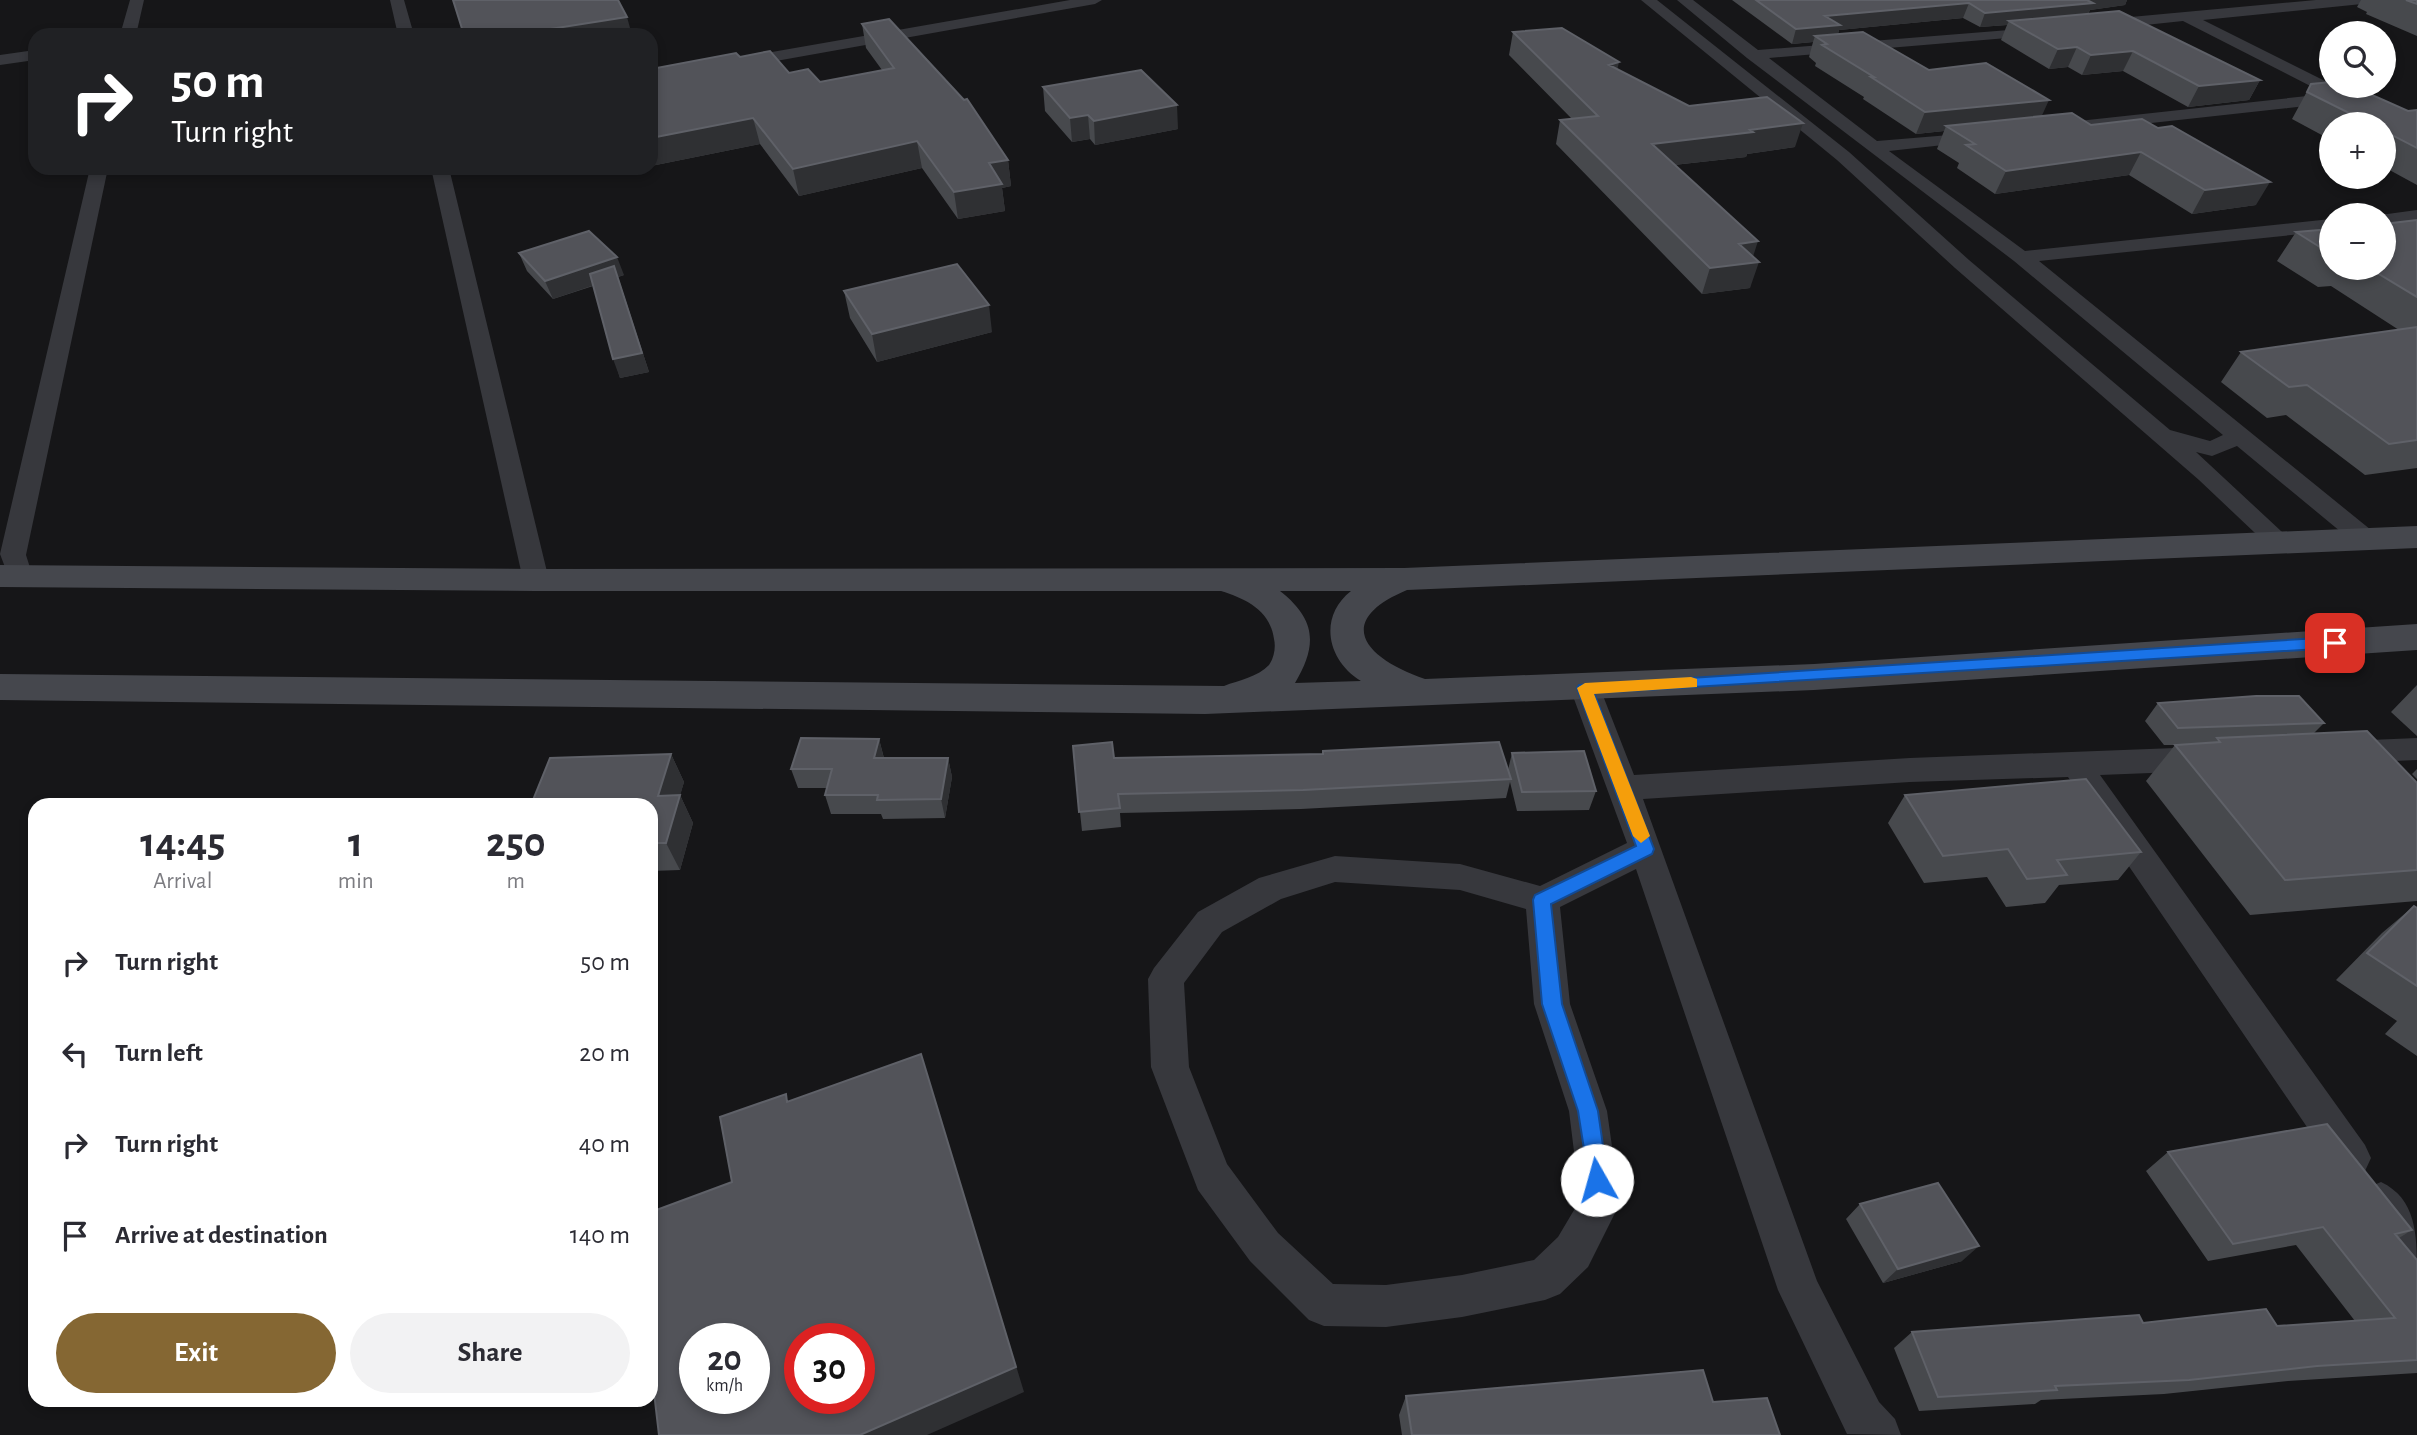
<!DOCTYPE html>
<meta charset="utf-8">
<style>
:root{--surface:#fff;--page:#f2f2f3;--text:#2b2b33;--muted:#7c7c81;--accent:#856733}
body{margin:0;font-family:"Alegreya Sans",sans-serif;background:var(--page);color:var(--text);height:100vh;display:flex;flex-direction:column;font-size:26px;white-space:nowrap}
*{box-sizing:border-box;margin:0}
p{font-size:23px;color:var(--muted)}
.icon{flex:none;width:38px;height:38px;fill:none;stroke:currentColor;stroke-width:2;stroke-linecap:round;stroke-linejoin:round}
.map{position:relative;flex:1;overflow:hidden}
.side{position:absolute;left:28px;top:798px;width:630px;height:609px;display:flex;flex-direction:column;background:var(--surface);border-radius:21px;box-shadow:0 4px 10px #0003}
.side>*{flex:none}
.top-card{position:absolute;left:28px;top:28px;width:630px;height:147px;border-radius:21px;box-shadow:0 4px 10px #0003;background:#202124;color:#fff;overflow:hidden}
.buttons{position:absolute;left:2319px;top:21px;display:grid;gap:14px}
.buttons a{display:grid;place-items:center;width:77px;height:77px;border-radius:50%;background:var(--surface);box-shadow:0 4px 10px #0003;font-size:35px}
.speed{position:absolute;left:679px;top:1323px;display:flex;gap:14px;font-size:35px;font-weight:700;text-align:center}
.speed>*{display:grid;place-content:center;width:91px;height:91px;border-radius:50%;background:var(--surface);box-shadow:0 4px 10px #0003;line-height:1}
.speed small{font-size:18px;font-weight:400}
.speed .limit{border:10px solid #d22;background:#fff;color:#111}
.pin{position:absolute;display:grid;place-items:center;width:60px;height:60px;color:#fff;margin:-30px;border-radius:14px;box-shadow:0 4px 10px #0006}
.me{position:absolute;width:77px;margin:-38px;rotate:353deg;stroke-linejoin:round;filter:drop-shadow(0 0 5px #0008)}
.turn{display:flex;align-items:center;gap:24px;height:147px;padding:0 28px;font-size:32px}
.turn .icon{width:91px;height:91px;stroke-width:2.5}
.turn b{display:block;font-size:49px;line-height:60px}
.eta{display:flex;justify-content:space-evenly;align-items:center;height:119px;text-align:center}
.eta b{font-size:42px;font-weight:700;line-height:49px}
.action{display:flex;gap:14px;margin-top:auto;padding:14px 28px}
.action a{flex:1;height:80px;border-radius:42px;background:var(--accent);color:#fff;font-size:28px;font-weight:700;line-height:80px;text-align:center}
.action a+a{background:var(--page);color:var(--text)}
ul{padding:0;list-style:none}
li{display:flex;align-items:center;gap:21px;height:91px;padding:0 28px}
li div{flex:1}
li b{display:block;font-size:26px}
li em{font-style:normal}
.map>svg:first-child{display:block}
.lines{fill:none;stroke-linecap:round;stroke-linejoin:round}
.street{fill:#37383d;fill-rule:evenodd}
.secondary{fill:#45474d;fill-rule:evenodd}
.wall{fill:#47494d}
.shaded-wall{fill:#2f3033}
.building{fill:#525359;stroke:#5f6168;stroke-width:2;fill-rule:evenodd}
.route{fill:#1a73e8;stroke:#114b97;stroke-width:2}
.slow{fill:#f59e0b}
</style>
<div class="map">
<svg width="2417" height="1435" viewBox="0 0 2417 1435">
<rect width="100%" height="100%" fill="#161618"/>
<g class="lines">
<path class="street" d="M130,0H144L136,35H120Z
M390,0H404L414,35H398Z
M1070,0H1102L1095,4L737,68L729,63L737,58Z
M1641,0H1657L1849,152L1969,260L2170,430L2210,441L2223,435L2014,261L1747,58L1677,0H1693L1758,50L2047,27L2050,30L2042,35L1769,58L1877,141L1986,132L1989,136L1980,141L1889,151L2025,251L2331,219V231L2039,261L2376,534L2380,540L2376,546H2358L2237,446L2212,456L2196,452L2295,544L2291,550H2273L2199,480L1955,268L1837,160Z
M2316,0H2369L2362,4L2203,20L2417,127V139L2342,102L2051,134L2042,129L2051,124L2326,94L2183,21L2098,30L2090,25L2098,20Z
M35,50V60L0,65V55Z
M90,168H108L26,555L33,577L29,583L20,586L11,583L0,554Z
M431,168H449L549,580L545,586L536,589L527,586L523,580Z
M2417,210V222L2384,226V215H2380Z
M1585,678L1595,681L1600,688L1634,775L1910,758L2201,747L2212,751L2216,759L2212,767L2201,771L2100,775L2365,1145L2371,1158L2365,1171L2351,1177L2337,1171L2068,777L1910,782L1643,799L1817,1281L1879,1402L1895,1419L1901,1435L1847,1434L1778,1290L1636,869L1560,907L1570,1004L1607,1111L1620,1203L1588,1267L1560,1294L1545,1300L1462,1317L1386,1327L1324,1326L1309,1320L1250,1261L1198,1190L1151,1067L1148,979L1154,968L1198,912L1259,878L1335,856L1460,864L1540,886L1627,843L1570,688L1575,681ZM1335,882L1460,890L1526,909L1534,1004L1569,1111L1580,1200L1558,1237L1534,1260L1462,1275L1386,1285L1333,1284L1278,1233L1227,1164L1189,1067L1184,983L1222,932L1281,899Z
M2417,738V760L2346,763L2335,760L2331,752L2335,744L2346,741Z
M2381,1182C2417,1199 2417,1236 2417,1274C2392,1263 2372,1227 2361,1202L2367,1188Z"/>
<path class="secondary" d="M2417,526V548L1407,590C1331,622 1367,659 1425,679L1814,664L2417,624V650L1814,690L1205,714L0,700V674L1224,686C1239,680 1258,677 1269,665C1274,658 1276,647 1274,639C1270,610 1246,599 1221,591H536L0,587V565L536,569L1404,568ZM1280,591H1351C1318,617 1327,660 1361,681L1295,683C1317,646 1317,620 1280,591Z"/>
</g>
<path class="wall" d="M1732,0H2127L2125,5L2090,10L2088,14L2260,80L2249,100L2188,107L2123,71L2082,75L2068,67L2049,69L2001,40L2007,25L1980,27L1963,18L1839,30L1838,34L2041,117L2091,125L2256,205L2192,214L2129,175L1995,194L1957,168L1959,163L1937,149L1944,131L1916,134L1863,99L1864,97L1815,66L1816,63L1809,57L1813,42L1792,44Z
M2361,0H2417V36L2366,14L2367,12L2357,7Z
M862,24L1008,160L1011,186L1002,188L1005,211L958,219L922,168L799,196L760,144L651,166V69L740,57L820,82L882,70L866,48Z
M1513,32L1617,69L1689,106L1795,147L1747,154L1746,157L1674,165L1753,257L1750,288L1702,294L1556,144L1560,120L1572,119L1509,55Z
M2311,84L2408,111L2417,110V185L2384,167V124H2331V140L2292,119Z
M1043,87L1178,129L1095,145L1090,139L1072,142L1045,111Z
M2417,220V468L2365,475L2286,415L2267,418L2221,382L2241,352L2399,330L2331,286L2318,287L2277,261L2296,232L2331,229V268H2384L2394,223Z
M519,253L624,275L618,277L649,372L620,378L593,286L553,299L527,271Z
M844,291L992,332L877,362L850,318Z
M2417,685V736L2391,712Z
M2158,703L2324,723L2314,733L2417,783V901L2250,915L2146,781L2175,745H2185H2164L2145,721Z
M879,739L884,758H948L952,777L945,818L883,819L881,814H831L825,795L827,788H798L791,769Z
M1073,746L1114,758L1322,754L1323,751L1508,770L1512,753L1596,791L1589,810L1517,811L1510,782L1506,798L1301,809L1120,813L1121,827L1082,831Z
M671,754L684,782L680,795L693,823L680,870L651,871V805Z
M2417,769V779L2412,774Z
M1905,795L2141,852L2118,880L2059,885L2045,903L2006,907L1987,877L1924,883L1888,823Z
M2414,906L2417,908V1056L2385,1034L2397,1021L2336,980L2382,933Z
M2168,1152L2412,1230L2399,1238L2417,1260V1373L2288,1381L2164,1394L2041,1400L2035,1404L1919,1411L1894,1348L1912,1332L2143,1323L2277,1326L2355,1321L2296,1245L2208,1261L2146,1171Z
M1860,1204L1962,1261L1883,1283L1846,1219Z
M1406,1396L1713,1402L1780,1435H1402L1399,1415Z"/>
<path class="shaded-wall" d="M2082,0H2127L2125,5L2090,10L2086,18L2009,21L2007,25L1980,27L1985,13Z
M1969,3L1963,18L1839,30L1836,40L1815,36L1813,42L1792,44L1796,29L1825,16Z
M627,17L632,35H512Z
M2077,47L2068,67L2049,69L2058,49Z
M2133,51L2123,71L2082,75L2091,55Z
M1619,62L1614,85L1609,65Z
M2260,80L2249,100L2188,107L2199,86Z
M2049,100L2039,122L1946,126L1944,131L1916,134L1925,112Z
M1177,105L1178,129L1095,145L1094,121Z
M1088,115L1090,139L1072,142L1070,118Z
M753,118L760,144L651,166V138Z
M1803,123L1795,147L1747,154L1746,157L1646,168L1652,144Z
M917,141L922,168L799,196L793,169Z
M2141,152L2129,175L1995,194L2006,171Z
M1008,160L1011,186L1002,188L1005,211L958,219L954,192L989,163Z
M2270,182L2256,205L2192,214L2205,190Z
M1758,241L1751,263L1759,262L1750,288L1702,294L1710,268L1739,244Z
M617,257L624,275L618,277L649,372L620,378L613,359L618,277L553,299L545,281Z
M989,305L992,332L877,362L872,334Z
M879,739L884,759L874,758Z
M671,754L684,782L672,824L658,796Z
M948,758L952,777L945,818L941,799Z
M680,795L693,823L680,870L666,843Z
M921,1054L1024,1392L927,1435H860Z
M1979,1246L1962,1261L1883,1283L1898,1269Z"/>
<path class="building" d="M453,0H618L627,17L512,35H464Z
M1756,0H2087L2093,3L1985,13L1969,3L1825,16L1840,25L1796,29Z
M2406,0H2417V4Z
M2119,11L2260,80L2199,86L2133,51L2091,55L2077,47L2058,49L2009,21Z
M889,19L964,100L967,99L1008,160L989,163L1002,184L954,192L917,141L793,169L753,118L651,138V69L736,53L740,57L770,51L789,73L808,69L820,82L894,68L862,24Z
M1562,28L1619,62L1609,65L1689,106L1767,97L1803,123L1750,130L1753,132L1652,144L1758,241L1739,244L1759,262L1710,268L1560,120L1598,116L1513,32Z
M1863,32L1929,70L1986,63L2049,100L1925,112L1871,77H1874L1822,45L1827,44L1815,36Z
M1141,70L1177,105L1094,121L1088,115L1070,118L1043,87Z
M2331,82V86H2352L2408,111L2417,110V148L2384,131V124H2371L2307,92L2311,84Z
M2072,113L2091,125L2142,119L2158,128L2172,126L2270,182L2205,190L2141,152L2006,171L1966,145L1975,144L1946,126Z
M2417,220V297L2369,268H2384V224Z
M2331,229V254L2296,232Z
M589,231L617,257L545,281L519,253Z
M957,264L989,305L872,334L844,291Z
M614,266L642,353L613,359L590,274Z
M2417,327V440L2389,444L2307,385L2289,387L2241,352Z
M2256,696H2299L2324,723L2178,728L2158,703Z
M2367,731L2417,783V870L2285,880L2175,745L2220,742L2217,738Z
M801,738L879,739L874,758H948L941,799L877,800L878,795H825L832,769H791Z
M1112,742L1114,758L1323,754V751L1499,742L1511,779L1303,790L1118,794L1120,808L1079,812L1073,746Z
M1584,751L1596,791L1522,792L1512,753Z
M671,754L658,796L680,795L666,843H651V805H531L550,758Z
M2086,779L2141,852L2057,860L2067,875L2027,879L2008,849L1943,856L1905,795Z
M2414,906L2417,908V986L2367,953Z
M921,1054L1016,1367L860,1435H659L651,1367V1212L732,1182L720,1117L786,1094L787,1102ZM695,1339H754V1398H695ZM800,1339H859V1398H800Z
M2327,1124L2412,1230L2395,1234L2417,1260V1360L2317,1366L2189,1380L2055,1386L2057,1390L1938,1397L1912,1332L2139,1315L2143,1323L2266,1309L2277,1326L2395,1318L2323,1227L2233,1244L2168,1152Z
M1938,1183L1979,1246L1898,1269L1860,1204Z
M1703,1370L1713,1402L1767,1398L1780,1435H1412L1406,1396Z"/>
<path class="route" d="M2335,637L2342,643L2335,648L1594,693L1654,849L1652,854L1551,904L1562,1004L1598,1111L1608,1180L1605,1187L1597,1190L1590,1187L1578,1111L1542,1004L1533,900L1535,895L1636,846L1577,688L1579,685Z"/>
<path class="slow" d="M1691,677L1697,679V687L1594,694L1650,836L1641,843L1633,836L1577,688L1585,683Z"/>
</svg>
<div class="buttons">
<a><svg class="icon" aria-label="search" viewBox="0 0 24 24"><circle cx="10" cy="10" r="6"/><path d="M15 15l6 6"/></svg></a>
<a>+</a>
<a>−</a>
</div>
<div class="speed"><div>20<small>km/h</small></div><div class="limit">30</div></div>
<div class="pin" style="left:2335px;top:643px;background:#d93025"><svg class="icon" aria-label="arrive" viewBox="0 0 24 24"><path d="M6 21V4h12l-3 4 3 4H6"/></svg></div>
<svg class="me" style="left:1597px;top:1180px" viewBox="-20 -20 40 40"><circle r="19" fill="#fff"/><path d="M0-13L10 11 0 6-10 11z" fill="#1a73e8"/></svg>
<div class="top-card">
<div class="turn"><svg class="icon" aria-label="right" viewBox="0 0 24 24"><path d="M7 20v-9h11M14 6l5 5-5 5"/></svg><div><b>50 m</b>Turn right</div></div>
</div>
<section class="side">
<div class="eta">
<div><b>14:45</b><p>Arrival</p></div>
<div><b>1</b><p>min</p></div>
<div><b>250</b><p>m</p></div>
</div>
<ul>
<li><svg class="icon" aria-label="right" viewBox="0 0 24 24"><path d="M7 20v-9h11M14 6l5 5-5 5"/></svg><div><b>Turn right</b></div><em>50 m</em></li>
<li><svg class="icon" aria-label="left" viewBox="0 0 24 24"><path d="M17 20v-9H6M10 6l-5 5 5 5"/></svg><div><b>Turn left</b></div><em>20 m</em></li>
<li><svg class="icon" aria-label="right" viewBox="0 0 24 24"><path d="M7 20v-9h11M14 6l5 5-5 5"/></svg><div><b>Turn right</b></div><em>40 m</em></li>
<li><svg class="icon" aria-label="arrive" viewBox="0 0 24 24"><path d="M6 21V4h12l-3 4 3 4H6"/></svg><div><b>Arrive at destination</b></div><em>140 m</em></li>
</ul>
<div class="action"><a>Exit</a><a>Share</a></div>
</section>
</div>
